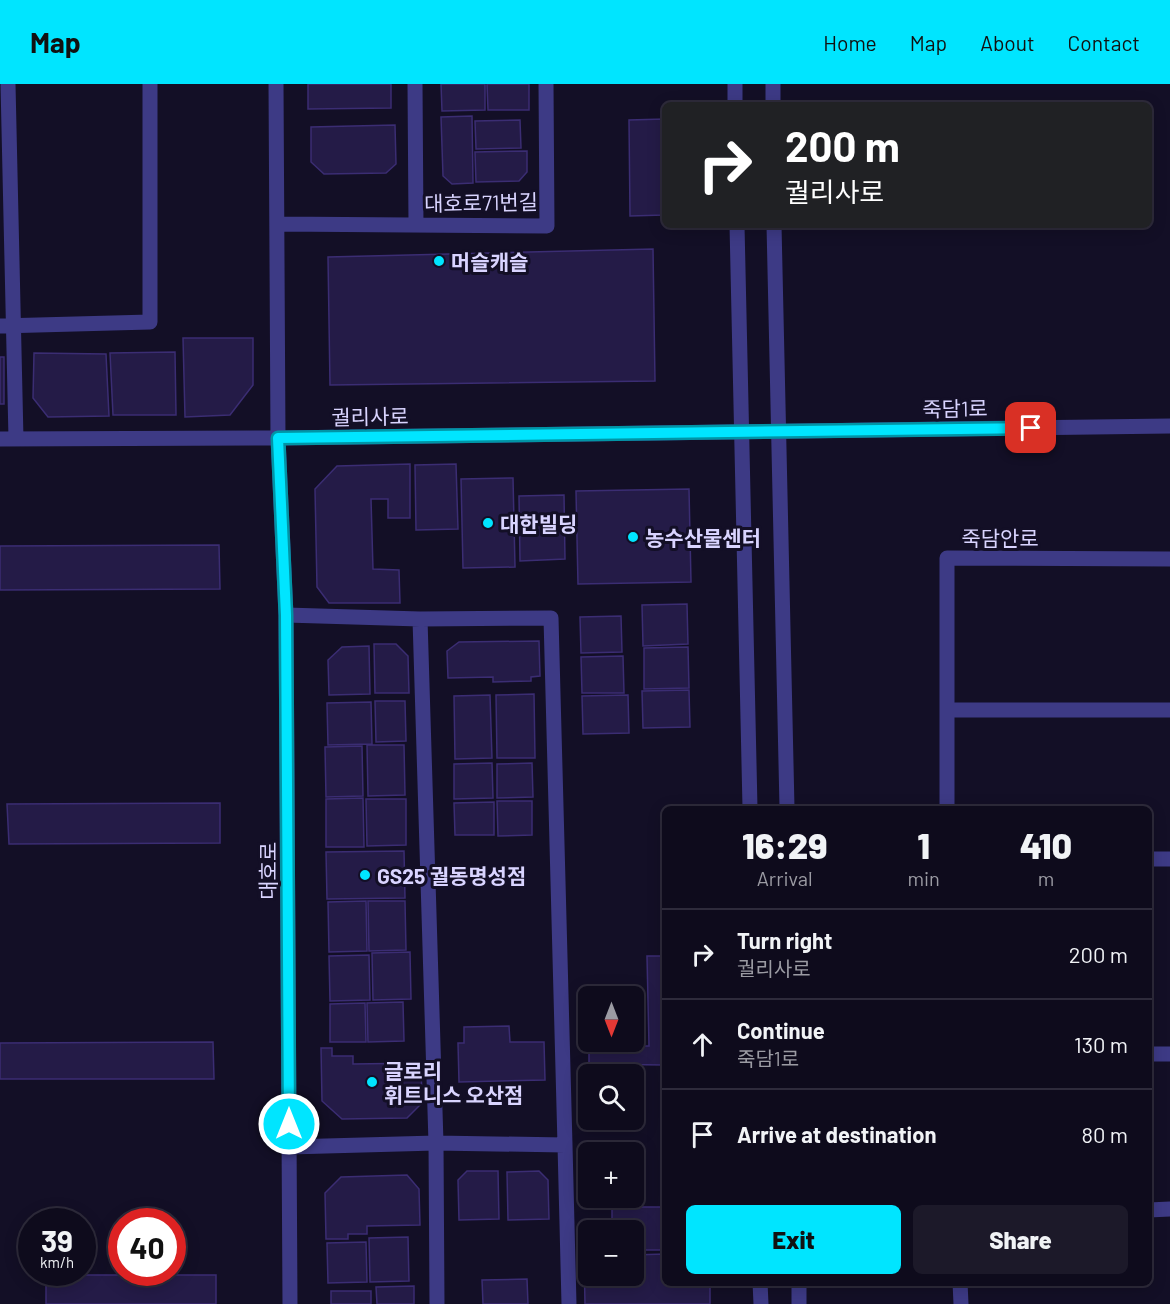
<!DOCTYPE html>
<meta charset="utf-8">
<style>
:root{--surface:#0e0b1c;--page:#1c1929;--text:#f1f3f6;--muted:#9b9ba3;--line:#2e2b3b;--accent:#00e5ff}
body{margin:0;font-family:Barlow,"Noto Sans KR",sans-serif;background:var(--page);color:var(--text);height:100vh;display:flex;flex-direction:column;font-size:22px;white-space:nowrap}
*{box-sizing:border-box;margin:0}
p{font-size:20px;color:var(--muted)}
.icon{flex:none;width:33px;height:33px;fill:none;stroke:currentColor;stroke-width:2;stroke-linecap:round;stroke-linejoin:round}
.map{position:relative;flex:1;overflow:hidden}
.sheet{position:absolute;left:662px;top:722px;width:490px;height:480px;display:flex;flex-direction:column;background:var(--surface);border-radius:9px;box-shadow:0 3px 15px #0003,0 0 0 2px var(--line)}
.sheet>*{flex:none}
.hud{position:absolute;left:662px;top:18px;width:490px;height:126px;border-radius:9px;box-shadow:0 3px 15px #0003,0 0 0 2px var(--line);background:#202124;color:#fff;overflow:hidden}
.needle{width:39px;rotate:180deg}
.tools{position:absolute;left:578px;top:902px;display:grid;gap:12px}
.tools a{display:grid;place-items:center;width:66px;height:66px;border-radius:9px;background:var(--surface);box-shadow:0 3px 15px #0003,0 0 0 2px var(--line);font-size:30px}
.speed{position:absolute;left:18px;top:1124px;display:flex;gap:12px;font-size:30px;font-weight:700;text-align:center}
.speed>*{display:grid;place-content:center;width:78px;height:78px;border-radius:50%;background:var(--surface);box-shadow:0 3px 15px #0003,0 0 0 2px var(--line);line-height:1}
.speed small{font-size:15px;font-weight:400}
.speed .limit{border:9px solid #d22;background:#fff;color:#111}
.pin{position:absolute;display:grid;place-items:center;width:51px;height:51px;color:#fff;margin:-26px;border-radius:12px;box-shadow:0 3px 9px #0006}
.me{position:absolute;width:66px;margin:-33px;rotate:0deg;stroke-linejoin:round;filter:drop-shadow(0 0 4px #0008)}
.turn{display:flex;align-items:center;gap:21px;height:126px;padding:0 24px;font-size:27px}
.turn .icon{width:78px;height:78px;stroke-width:2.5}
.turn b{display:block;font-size:42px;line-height:51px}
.eta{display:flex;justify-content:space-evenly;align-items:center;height:102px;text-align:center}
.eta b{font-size:36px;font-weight:800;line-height:42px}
.primary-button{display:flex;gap:12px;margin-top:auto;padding:12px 24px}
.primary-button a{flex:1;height:69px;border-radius:9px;background:var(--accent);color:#111;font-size:24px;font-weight:800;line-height:69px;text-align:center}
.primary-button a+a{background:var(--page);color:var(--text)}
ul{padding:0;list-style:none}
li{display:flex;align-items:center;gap:18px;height:90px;padding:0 24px;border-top:2px solid var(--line)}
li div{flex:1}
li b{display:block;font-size:22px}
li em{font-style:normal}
header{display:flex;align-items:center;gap:36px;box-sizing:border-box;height:84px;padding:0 30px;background:var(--accent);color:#111}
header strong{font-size:28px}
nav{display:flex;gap:33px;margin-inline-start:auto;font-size:21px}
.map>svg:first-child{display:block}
.building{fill:#241b47;stroke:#3b2d73;stroke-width:1.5}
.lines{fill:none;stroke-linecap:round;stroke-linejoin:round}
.minor{stroke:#3d3a85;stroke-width:15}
.route-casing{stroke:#0095a6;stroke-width:15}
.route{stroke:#00e5ff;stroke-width:10}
.poi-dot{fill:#00e5ff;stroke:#130f26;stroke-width:2}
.labels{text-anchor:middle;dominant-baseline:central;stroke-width:6;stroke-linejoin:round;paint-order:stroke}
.street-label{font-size:21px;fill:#d9d4ff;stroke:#130f26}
.poi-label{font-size:21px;font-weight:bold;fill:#d9d4ff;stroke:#130f26;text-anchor:start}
</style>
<header>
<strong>Map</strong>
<nav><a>Home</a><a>Map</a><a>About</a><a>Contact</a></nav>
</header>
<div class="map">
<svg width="1170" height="1220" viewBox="0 0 1170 1220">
<rect width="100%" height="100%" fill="#130f26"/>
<path class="building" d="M308,0H391V24L308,25Z
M441,0H485V26L442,27Z
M487,0H529V26H488Z
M472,32L473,99L452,100L443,92L441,33Z
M664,35V131L630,132L629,36Z
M520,36L521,64L476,65L475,37Z
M395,41L396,80L386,89L324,90L311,78V43Z
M527,67V88L519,97L476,98L475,68Z
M653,165L655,297L330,301L328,173Z
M183,254H253V301L230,331L185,333Z
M175,268L176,331H113L110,269Z
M34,269L106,270L109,332L48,333L33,314Z
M0,273H4V320H0Z
M410,380V434H388V415H371L373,485L399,486L400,519H329L317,503L315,405L337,382Z
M456,380L458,445L416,446L415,381Z
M513,394L515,483L463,484L461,395Z
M689,405L691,498L578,500L576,407Z
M564,411L565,475L520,477L519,412Z
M219,461L220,505L0,506V462Z
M687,520L688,560L643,562L642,521Z
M621,532L622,568L581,569L580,533Z
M539,557L540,592L531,593V597L493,598V593L448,594L447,567L459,558Z
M374,560H396L408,572L409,609H375Z
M369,562L370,610L329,611L328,576L342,563Z
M688,563L689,604L644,605V564Z
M623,572L624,609H582L581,573Z
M689,606L690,643L643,644L642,607Z
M534,610L535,674H497L496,611Z
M490,611L492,674L455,675L454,612Z
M628,611L629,649L583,650L582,612Z
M375,617H405L406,657L376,658Z
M371,618L372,660L328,661L327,619Z
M367,661H404L405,711L368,712Z
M362,662L363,712L326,713L325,663Z
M492,679L493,714L454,715V680Z
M532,679L533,713L497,714V680Z
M363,714L364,763H326V715Z
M366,715H406V761L367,762Z
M497,717H532V751L498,752Z
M494,718V751H455L454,719Z
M220,719V759L9,760L7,720Z
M404,767L405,814L327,815L326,768Z
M366,817L367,867L329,868L328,818Z
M368,817H405L406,866L369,867Z
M410,868L411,915L373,916L372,869Z
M369,871L370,916L330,917L329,872Z
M647,872H664V981L589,980V957H629V962H649Z
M403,918L404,957L368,958L367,919Z
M365,919L366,958H330V920Z
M509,942L510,958H544L545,996L459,998L458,959H464V943Z
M213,958L214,995H0V959Z
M321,964H332V972H353V980L421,979L422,1019L407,1034L342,1035L322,1017Z
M467,1087H498L499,1135L459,1136L458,1096Z
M539,1087L548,1096L549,1135L508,1136L507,1088Z
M407,1091L419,1105L420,1141L367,1142V1150H348V1155H326L325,1109L341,1093Z
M612,1123H664V1166H633V1146H612Z
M408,1153L409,1197L370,1198L369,1154Z
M366,1158L367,1198L328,1199L327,1159Z
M664,1170V1198H710V1220H585L584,1171H588V1191H633V1171Z
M46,1191H216V1220H46Z
M527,1195L528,1220H483L482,1196Z
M414,1202V1220H377L376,1203Z
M331,1207H371V1220H331Z"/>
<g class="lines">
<path class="minor" d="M8,0L16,355
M276,0L278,354L286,531L290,1220
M415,0L416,141
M735,0V21
M773,0V21
M278,140L547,142L546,0
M737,141L750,724
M774,141L787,724
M0,242L150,238V0
M0,355L278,354L1170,342
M286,531L420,535L551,534L565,1061L436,1059L289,1063
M420,535L436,1059L437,1220
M948,626H1170
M947,724V474L1170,475
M1149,775H1170
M1149,970H1170
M565,1061L569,1220
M1149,1126L1170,1125
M760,1198L761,1220
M799,1198V1220
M960,1198L961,1220"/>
</g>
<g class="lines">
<g class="route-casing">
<path id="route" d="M289,1040L286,531L278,354L1031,344"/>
</g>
<use href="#route" class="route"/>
</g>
<g class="poi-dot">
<circle cx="439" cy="177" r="6"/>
<circle cx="488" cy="439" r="6"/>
<circle cx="633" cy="453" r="6"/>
<circle cx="365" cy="791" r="6"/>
<circle cx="372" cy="998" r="6"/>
</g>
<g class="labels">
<g class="street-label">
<text transform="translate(481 118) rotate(-1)">대호로71번길</text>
<text transform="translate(955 324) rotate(-1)">죽담1로</text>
<text transform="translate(370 332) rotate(-1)">궐리사로</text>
<text x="1000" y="453">죽담안로</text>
<text transform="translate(267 787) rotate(-90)">대호로</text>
</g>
<g class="poi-label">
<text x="451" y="177">머슬캐슬</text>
<text x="500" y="439">대한빌딩</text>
<text x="645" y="453">농수산물센터</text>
<text x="377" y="791">GS25 궐동명성점</text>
<text x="384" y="986">글로리<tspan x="384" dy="24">휘트니스 오산점</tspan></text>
</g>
</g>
</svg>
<div class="tools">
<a><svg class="needle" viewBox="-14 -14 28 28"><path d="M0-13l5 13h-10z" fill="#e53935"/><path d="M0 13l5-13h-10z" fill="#9b9ba3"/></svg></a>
<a><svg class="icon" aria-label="search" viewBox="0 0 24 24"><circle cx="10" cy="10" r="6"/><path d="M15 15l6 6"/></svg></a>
<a>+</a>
<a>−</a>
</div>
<div class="speed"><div>39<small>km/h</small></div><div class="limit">40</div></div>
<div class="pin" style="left:1031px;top:344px;background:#d93025"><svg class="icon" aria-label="arrive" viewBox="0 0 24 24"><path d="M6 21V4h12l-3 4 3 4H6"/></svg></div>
<svg class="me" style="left:289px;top:1040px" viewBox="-20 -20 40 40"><circle r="17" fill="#00e5ff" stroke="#fff" stroke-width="3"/><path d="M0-11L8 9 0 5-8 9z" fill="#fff"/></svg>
<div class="hud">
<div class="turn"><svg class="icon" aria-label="right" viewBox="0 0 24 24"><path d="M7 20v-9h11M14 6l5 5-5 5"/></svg><div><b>200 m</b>궐리사로</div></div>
</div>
<section class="sheet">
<div class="eta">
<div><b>16:29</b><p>Arrival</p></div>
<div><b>1</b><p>min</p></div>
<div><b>410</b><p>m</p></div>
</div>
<ul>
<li><svg class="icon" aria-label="right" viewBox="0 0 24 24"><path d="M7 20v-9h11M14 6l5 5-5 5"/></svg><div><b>Turn right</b><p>궐리사로</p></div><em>200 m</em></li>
<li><svg class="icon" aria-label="ahead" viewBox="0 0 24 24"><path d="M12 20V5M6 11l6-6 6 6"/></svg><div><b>Continue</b><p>죽담1로</p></div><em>130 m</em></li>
<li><svg class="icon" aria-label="arrive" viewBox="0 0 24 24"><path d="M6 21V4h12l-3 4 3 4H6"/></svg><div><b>Arrive at destination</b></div><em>80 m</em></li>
</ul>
<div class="primary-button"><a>Exit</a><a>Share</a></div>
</section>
</div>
